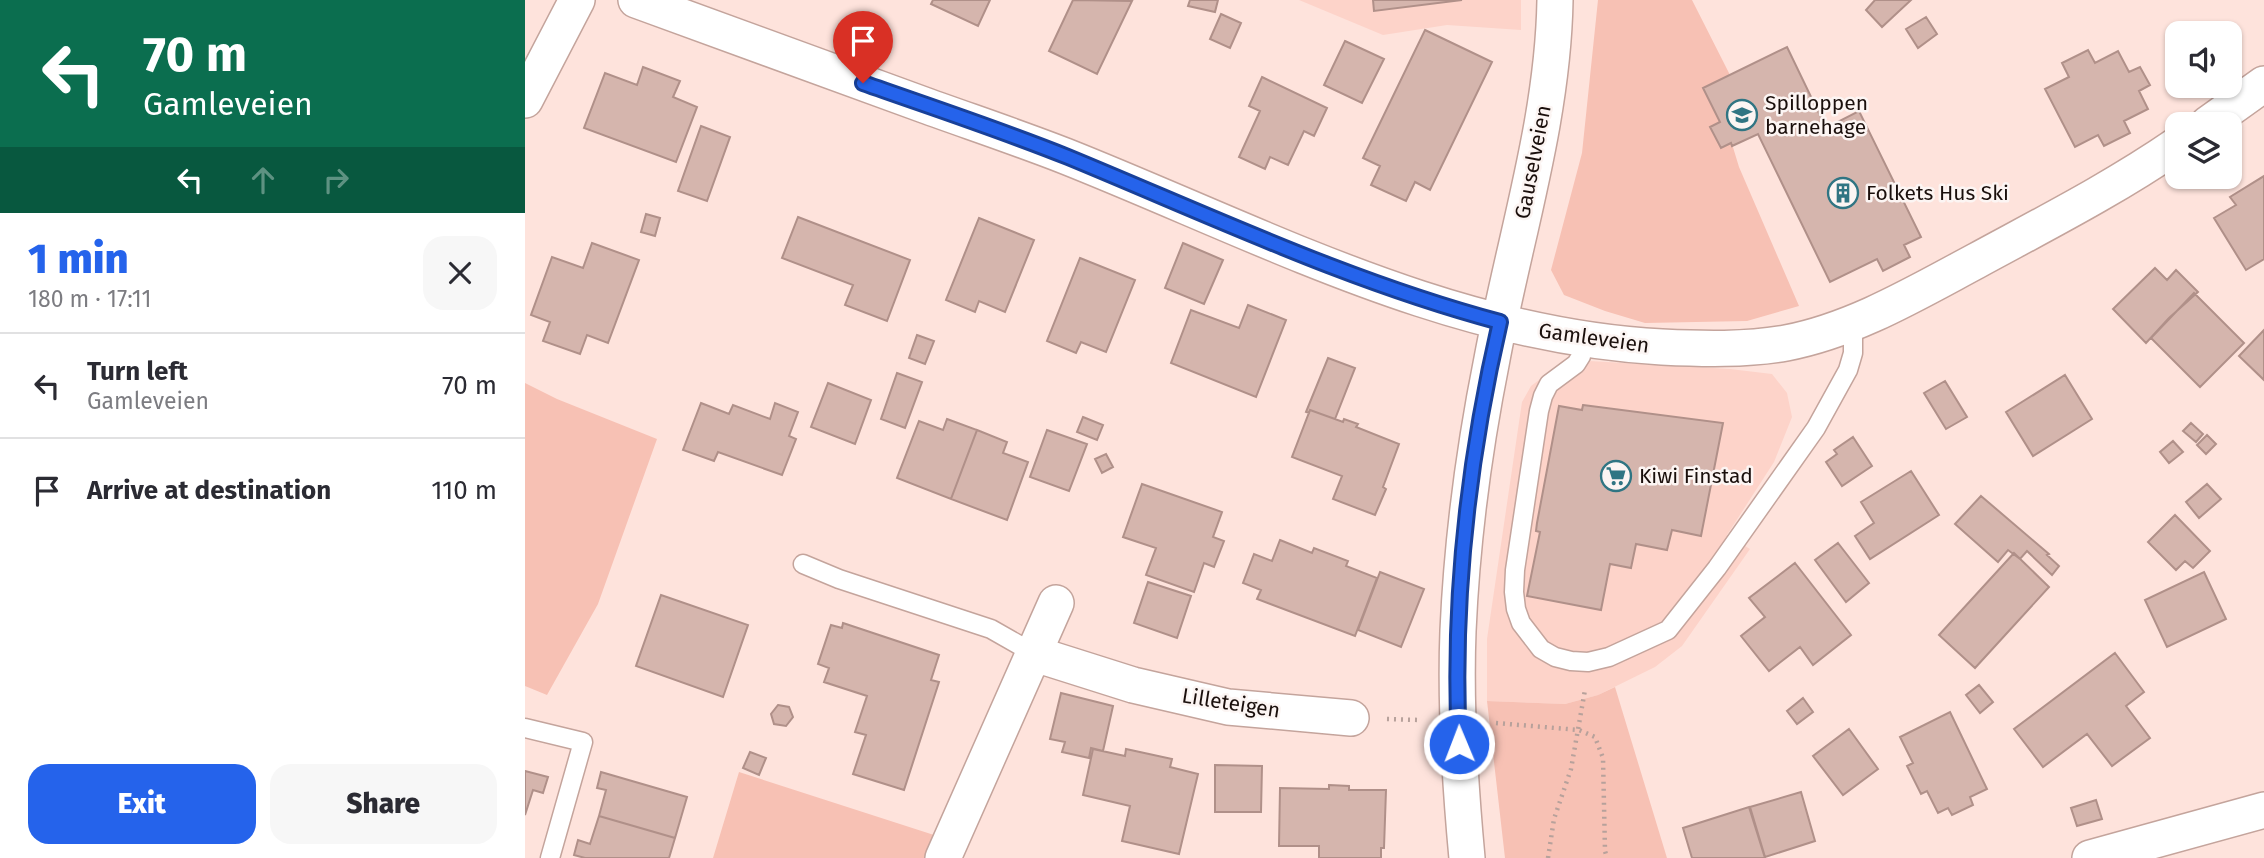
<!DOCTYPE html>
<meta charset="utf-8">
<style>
:root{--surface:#fff;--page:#f7f7f7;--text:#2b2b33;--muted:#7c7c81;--line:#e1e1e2;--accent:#2563eb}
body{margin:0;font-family:"Fira Sans",sans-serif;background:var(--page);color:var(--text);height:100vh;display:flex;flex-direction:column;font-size:26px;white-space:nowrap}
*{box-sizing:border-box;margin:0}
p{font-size:23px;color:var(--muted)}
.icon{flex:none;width:38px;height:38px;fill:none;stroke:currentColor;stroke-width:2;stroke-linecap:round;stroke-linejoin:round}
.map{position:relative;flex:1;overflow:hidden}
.panel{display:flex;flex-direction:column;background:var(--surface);width:525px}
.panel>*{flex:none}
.hud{background:#0b6e4f;color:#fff;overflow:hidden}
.tools{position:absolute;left:1640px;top:21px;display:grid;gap:14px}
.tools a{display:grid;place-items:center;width:77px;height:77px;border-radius:14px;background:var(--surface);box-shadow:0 2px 5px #0004;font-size:35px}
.pin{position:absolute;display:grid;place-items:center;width:60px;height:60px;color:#fff;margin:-72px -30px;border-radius:50% 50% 50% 0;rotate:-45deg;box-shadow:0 0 7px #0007}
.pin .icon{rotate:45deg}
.me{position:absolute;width:77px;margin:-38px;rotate:359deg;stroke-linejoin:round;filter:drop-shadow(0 0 5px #0008)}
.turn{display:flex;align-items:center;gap:24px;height:147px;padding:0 28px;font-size:32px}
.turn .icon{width:91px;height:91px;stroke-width:2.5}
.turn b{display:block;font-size:49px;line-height:60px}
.lanes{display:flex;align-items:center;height:66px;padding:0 28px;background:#0003;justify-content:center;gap:35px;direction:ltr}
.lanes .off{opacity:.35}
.round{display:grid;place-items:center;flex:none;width:74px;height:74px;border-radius:21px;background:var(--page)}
.summary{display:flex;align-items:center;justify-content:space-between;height:119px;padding:0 28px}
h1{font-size:42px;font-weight:800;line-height:52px;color:var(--accent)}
.primary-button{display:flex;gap:14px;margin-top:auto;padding:14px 28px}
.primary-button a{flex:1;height:80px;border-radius:21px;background:var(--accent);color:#fff;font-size:28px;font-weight:800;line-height:80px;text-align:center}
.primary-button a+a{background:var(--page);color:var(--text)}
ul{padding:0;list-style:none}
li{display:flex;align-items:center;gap:21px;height:105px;padding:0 28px;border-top:2px solid var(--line)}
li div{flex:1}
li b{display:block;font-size:26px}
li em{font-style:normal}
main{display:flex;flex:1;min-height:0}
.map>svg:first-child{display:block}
.built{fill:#fdd3c9}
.green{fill:#f7c1b4}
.building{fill:#d5b5ad;stroke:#b09089;stroke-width:2}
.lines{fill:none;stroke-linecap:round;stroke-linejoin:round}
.service-casing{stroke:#c4a49c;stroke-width:21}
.minor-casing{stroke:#c4a49c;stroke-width:38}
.path{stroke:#b7a19b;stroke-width:4.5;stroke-dasharray:2 5;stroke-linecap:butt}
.service{stroke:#fff;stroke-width:18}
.minor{stroke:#fff;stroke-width:35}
.route-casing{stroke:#184099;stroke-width:18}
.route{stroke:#2563eb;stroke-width:12}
.labels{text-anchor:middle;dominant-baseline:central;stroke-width:5;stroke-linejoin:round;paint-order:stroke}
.poi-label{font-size:21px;fill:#1a0f0c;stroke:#fcf5f3;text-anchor:start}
.street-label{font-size:21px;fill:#1a0f0c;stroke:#fcf5f3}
</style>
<main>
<section class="panel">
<div class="hud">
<div class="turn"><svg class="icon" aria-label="left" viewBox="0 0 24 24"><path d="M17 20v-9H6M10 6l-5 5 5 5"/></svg><div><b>70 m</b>Gamleveien</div></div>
<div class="lanes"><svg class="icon" aria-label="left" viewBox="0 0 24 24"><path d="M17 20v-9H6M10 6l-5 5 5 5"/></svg><svg class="icon off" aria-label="ahead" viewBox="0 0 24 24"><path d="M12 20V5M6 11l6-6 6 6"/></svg><svg class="icon off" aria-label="right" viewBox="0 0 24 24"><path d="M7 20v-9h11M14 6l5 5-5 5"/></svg></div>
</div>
<div class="summary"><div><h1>1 min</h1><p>180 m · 17:11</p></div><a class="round"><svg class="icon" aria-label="close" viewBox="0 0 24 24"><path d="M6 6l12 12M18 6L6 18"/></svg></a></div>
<ul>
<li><svg class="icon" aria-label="left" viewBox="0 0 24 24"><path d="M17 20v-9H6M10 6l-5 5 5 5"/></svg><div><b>Turn left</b><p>Gamleveien</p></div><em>70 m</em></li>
<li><svg class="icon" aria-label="arrive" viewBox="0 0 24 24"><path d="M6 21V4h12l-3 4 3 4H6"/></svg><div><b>Arrive at destination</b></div><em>110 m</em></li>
</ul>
<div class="primary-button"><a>Exit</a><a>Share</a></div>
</section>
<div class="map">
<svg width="1739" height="858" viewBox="0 0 1739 858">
<rect width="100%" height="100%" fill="#fee3dc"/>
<path class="built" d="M774,0H996V30L922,25L858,35Z
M1064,361L1205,369L1247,374L1262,393L1267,417L1249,462L1202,535L1225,549L1157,646L1130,667L1073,695L1040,704L962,701V639L997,402L1006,386L1014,380L1030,375H1049Z"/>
<path class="green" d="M1073,0H1167L1205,75L1207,144L1214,167L1274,306L1222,321L1120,323L1080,311L1039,295L1026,270L1057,153Z
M0,383L32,399L132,439L73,604L22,695L0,686Z
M1090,687L1142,858H980L962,701L1040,704L1073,695Z
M214,772L409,835L400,858H188Z"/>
<path class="building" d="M408,0H465L453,26L406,4Z
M548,0L607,1L572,74L524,51Z
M665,0H693L690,12L663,6Z
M848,0H937L849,11Z
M1350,0H1386L1357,27L1341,10Z
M696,14L716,23L705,48L685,39Z
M1401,17L1412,34L1393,48L1381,29Z
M900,30L967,62L905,190L890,182L881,201L846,185L855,166L838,158Z
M820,41L859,59L837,103L799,85Z
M1262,47L1301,128L1334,111L1396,237L1379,245L1385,257L1358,271L1352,259L1305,282L1233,134L1207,146L1206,143L1196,148L1185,127L1195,122L1178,88Z
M1563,50L1570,63L1593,51L1604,72L1615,67L1625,85L1614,91L1623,109L1599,121L1605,133L1579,146L1573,135L1550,147L1520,89L1544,77L1537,63Z
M118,67L155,81L148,97L172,107L151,162L59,128L80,73L112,85Z
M737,77L802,108L789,136L779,131L763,165L745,157L740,169L714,157L735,111L724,106Z
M176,126L205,137L182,201L153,191Z
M1739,176V259L1721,270L1689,218L1711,205L1705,197Z
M121,214L135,218L130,236L116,232Z
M273,217L385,260L362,321L320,305L328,285L257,258Z
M454,218L509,240L480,312L454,301L450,312L421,300Z
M67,243L114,260L83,343L62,335L55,354L18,341L25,322L6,315L27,257L58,268Z
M658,243L698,260L679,304L640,288Z
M555,258L610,280L581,352L556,342L551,353L522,341Z
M1630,268L1642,280L1651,270L1673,292L1644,318L1621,343L1588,309Z
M1669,293L1719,343L1675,387L1626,338Z
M723,305L761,320L731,397L646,363L666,310L714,328Z
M1739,330V380L1714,356Z
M392,335L409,341L400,364L384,358Z
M803,358L830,368L810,419L785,410L784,413L781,412Z
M372,373L397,382L380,428L356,419Z
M1540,375L1567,419L1508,456L1481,412Z
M1420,381L1442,417L1421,429L1399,393Z
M303,383L346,400L330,444L286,427Z
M176,403L204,414L208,405L245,419L250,403L273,412L264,436L271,439L257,475L193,452L189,461L158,450Z
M1058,405L1198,423L1176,536L1147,530L1142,550L1111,544L1106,568L1085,564L1076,610L1002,596L1015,532L1011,531L1012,523L1034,406L1057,410Z
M785,410L818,422L819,419L833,424L831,427L874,444L858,487L861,489L850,515L808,499L817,476L767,457Z
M558,417L578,425L572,440L552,432Z
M422,419L452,430L426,499L372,478L394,421L418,430Z
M1666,423L1678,434L1671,442L1658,431Z
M452,430L482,442L478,453L503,462L482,520L426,499Z
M522,430L562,444L544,491L505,477Z
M1682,435L1691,444L1681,454L1672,445Z
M1328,437L1347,466L1317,486L1301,462L1312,454L1309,450Z
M1648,441L1658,452L1644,463L1635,452Z
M581,454L588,467L577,473L570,459Z
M1386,471L1414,515L1345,559L1330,536L1349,523L1336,502Z
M617,484L697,512L688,537L699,541L689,567L679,563L669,592L621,575L631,548L598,537Z
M1682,484L1696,499L1674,518L1661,502Z
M1456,496L1524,554L1522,555L1534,566L1527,575L1502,551L1495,559L1483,550L1473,562L1430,524Z
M1650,515L1685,551L1668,568L1660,561L1651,570L1623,542Z
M755,540L787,553L789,548L823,561L821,566L852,578L830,636L732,599L736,590L718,583L729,554L747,561Z
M1313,543L1344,583L1321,602L1290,560Z
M1489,553L1524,587L1450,668L1414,635Z
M1270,563L1326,635L1288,665L1275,647L1244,671L1216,636L1240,617L1224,598Z
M855,572L899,589L876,647L833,630Z
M1679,572L1701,619L1642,647L1620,600Z
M623,582L666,596L652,638L609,623Z
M136,595L223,625L198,697L111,666Z
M318,623L414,655L406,680L414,682L379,790L328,774L341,735L330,732L342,696L299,682L304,668L293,664L306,625L317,628Z
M1590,653L1619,692L1601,706L1625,738L1587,766L1562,734L1518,767L1489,729Z
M1454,685L1468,702L1455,713L1441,695Z
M536,693L588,706L578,751L566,748L564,758L537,752L540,742L525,739Z
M1278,698L1288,712L1272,724L1262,711Z
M253,705L264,707L268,717L261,726L249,724L246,714Z
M1425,712L1462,789L1445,797L1448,805L1427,815L1423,808L1413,813L1402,791L1396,794L1382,766L1388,763L1375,737Z
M1324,729L1353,769L1318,795L1288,756Z
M568,749L600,756L601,749L647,759L645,767L673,774L654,854L597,841L605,806L558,795Z
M225,752L241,758L234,775L218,768Z
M690,765L737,766L736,812H690Z
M0,771L23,777L18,793L8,790L0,815Z
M76,772L162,797L150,838L74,816L81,790L72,788Z
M804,785L824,786V790H861L859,848H856V858H794V846H754L755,788L804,789Z
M1276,792L1290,841L1240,857L1225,807Z
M1571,800L1577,819L1552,826L1546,808Z
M1224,807L1240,858H1167L1158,828Z
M74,816L150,838L144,858H60L49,855L53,840L65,844Z"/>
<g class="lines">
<g class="service-casing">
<path id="service" d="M1059,340L1056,356L1051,364L1024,384L1018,396L1014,411L990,570L989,592L991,609L996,623L1016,649L1030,657L1046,661L1063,662L1084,657L1143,630L1192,568L1291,428L1323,370L1328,353V323
M278,564L314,579L466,629L510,654
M0,728L58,742L25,858"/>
</g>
<g class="minor-casing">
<path id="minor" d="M111,0C207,35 303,70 399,105C446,122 494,138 540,156C734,233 924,336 1137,347C1178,349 1221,350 1261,343C1329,330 1391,293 1451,261C1519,224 1588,189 1652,145
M0,100L52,0
M1683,124L1739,84
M510,654L608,685L703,707L826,718
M418,858L531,603
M942,858C935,783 930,707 933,631C937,539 949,449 967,359C989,240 1028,122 1030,0
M1565,858L1739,810"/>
</g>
<path class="path" d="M862,719L895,720
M971,723L1054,730L1070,737L1078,758L1080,851L1082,858
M1023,858L1029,819L1046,769L1060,690"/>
<use href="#service" class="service"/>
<use href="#minor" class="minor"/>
</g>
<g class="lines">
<g class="route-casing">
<path id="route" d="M338,83C406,107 476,130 543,157C686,216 825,282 975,322C943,460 927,603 934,744"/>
</g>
<use href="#route" class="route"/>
</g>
<defs>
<g id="school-ring" transform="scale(1.575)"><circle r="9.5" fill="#fcf5f3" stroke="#307583" stroke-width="1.5"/><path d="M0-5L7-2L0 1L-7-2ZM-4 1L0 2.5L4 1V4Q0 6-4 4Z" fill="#307583"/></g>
<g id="building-ring" transform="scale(1.575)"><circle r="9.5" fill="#fcf5f3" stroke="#307583" stroke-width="1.5"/><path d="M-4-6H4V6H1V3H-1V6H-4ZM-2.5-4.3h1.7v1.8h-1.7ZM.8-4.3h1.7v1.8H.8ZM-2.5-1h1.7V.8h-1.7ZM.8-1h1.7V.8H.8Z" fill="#307583"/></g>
<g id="supermarket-ring" transform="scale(1.575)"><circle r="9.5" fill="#fcf5f3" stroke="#307583" stroke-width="1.5"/><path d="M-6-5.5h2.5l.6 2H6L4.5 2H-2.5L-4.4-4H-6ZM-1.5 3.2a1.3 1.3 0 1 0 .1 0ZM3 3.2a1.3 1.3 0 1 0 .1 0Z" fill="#307583"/></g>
</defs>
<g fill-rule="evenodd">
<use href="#school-ring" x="1217" y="115"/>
<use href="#building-ring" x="1318" y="193"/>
<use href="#supermarket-ring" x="1091" y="476"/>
</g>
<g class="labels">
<g class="poi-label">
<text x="1240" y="103">Spilloppen<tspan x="1240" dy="24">barnehage</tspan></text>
<text x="1341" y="193">Folkets Hus Ski</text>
<text x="1114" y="476">Kiwi Finstad</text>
</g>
<g class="street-label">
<text transform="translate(1008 162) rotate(-79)">Gauselveien</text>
<text transform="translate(1069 338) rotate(8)">Gamleveien</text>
<text transform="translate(706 703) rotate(9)">Lilleteigen</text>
</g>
</g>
</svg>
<div class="tools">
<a><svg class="icon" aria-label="sound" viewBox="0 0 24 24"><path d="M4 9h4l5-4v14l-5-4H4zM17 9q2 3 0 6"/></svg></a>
<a><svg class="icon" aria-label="layers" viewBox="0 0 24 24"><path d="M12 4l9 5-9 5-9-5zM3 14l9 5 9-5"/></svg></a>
</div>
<div class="pin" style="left:338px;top:83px;background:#d93025"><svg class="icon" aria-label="arrive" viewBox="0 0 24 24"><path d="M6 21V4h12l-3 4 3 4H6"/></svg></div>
<svg class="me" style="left:934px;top:744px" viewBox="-20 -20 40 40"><circle r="17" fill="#2563eb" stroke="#fff" stroke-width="3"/><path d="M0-11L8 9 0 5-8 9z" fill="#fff"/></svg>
</div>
</main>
